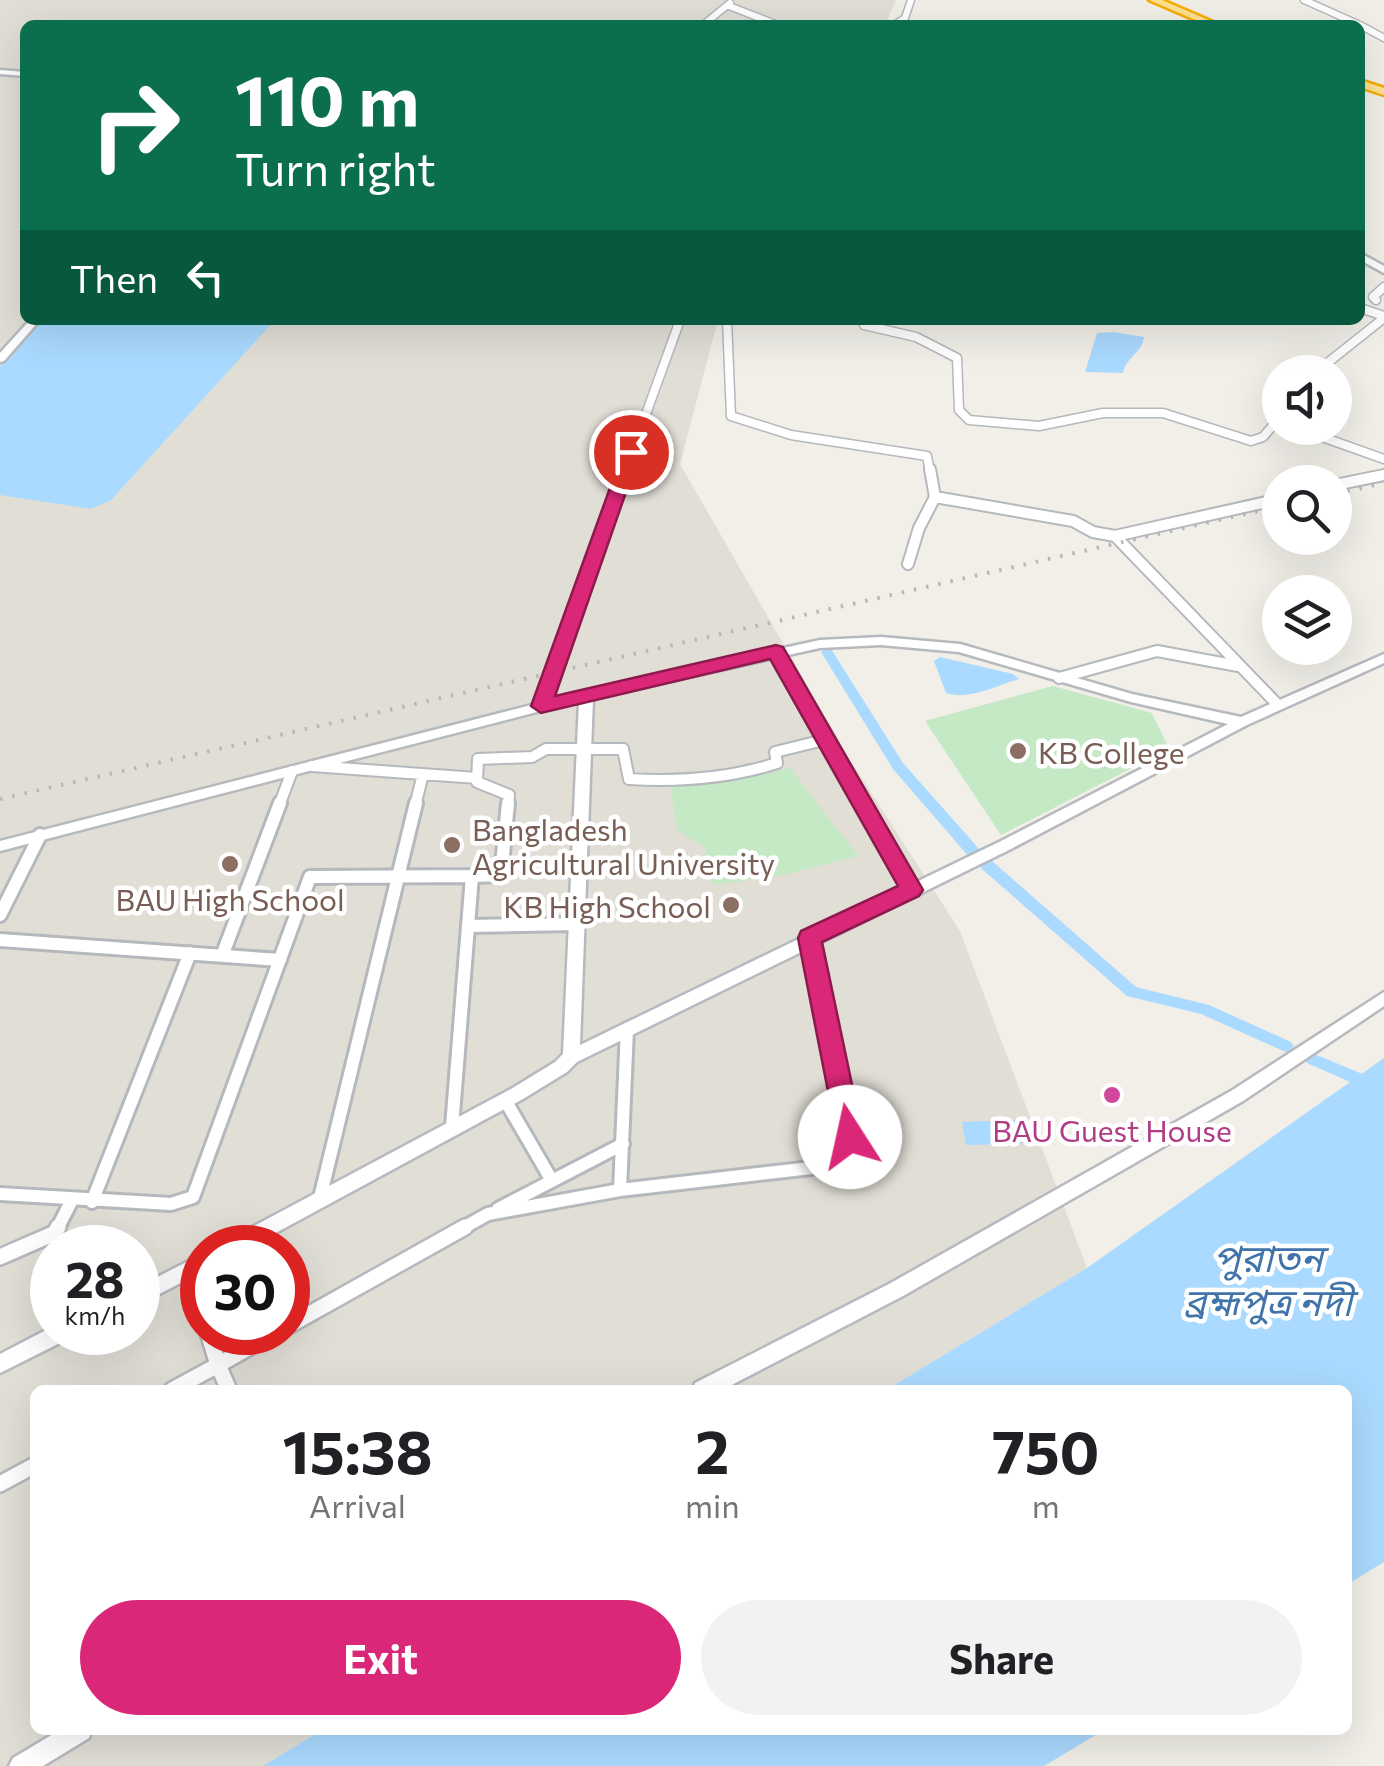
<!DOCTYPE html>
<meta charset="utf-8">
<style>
:root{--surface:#fff;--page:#f2f2f2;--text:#202124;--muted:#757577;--accent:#db2777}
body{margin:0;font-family:Commissioner,"Noto Sans Bengali",sans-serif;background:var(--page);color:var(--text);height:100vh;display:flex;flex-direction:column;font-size:38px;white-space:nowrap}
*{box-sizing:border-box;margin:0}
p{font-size:32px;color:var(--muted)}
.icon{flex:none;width:55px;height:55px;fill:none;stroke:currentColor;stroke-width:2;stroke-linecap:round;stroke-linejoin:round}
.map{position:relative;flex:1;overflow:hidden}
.side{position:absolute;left:30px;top:1385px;width:1322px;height:350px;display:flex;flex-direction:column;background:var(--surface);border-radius:15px;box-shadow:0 10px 40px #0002}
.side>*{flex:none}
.hud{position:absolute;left:20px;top:20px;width:1345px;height:305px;border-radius:15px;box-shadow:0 10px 40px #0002;background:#0b6e4f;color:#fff;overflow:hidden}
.controls{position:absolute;left:1262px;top:355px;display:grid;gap:20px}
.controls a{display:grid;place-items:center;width:90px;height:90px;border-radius:50%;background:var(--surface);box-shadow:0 10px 40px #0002;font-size:50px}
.speed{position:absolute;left:30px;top:1225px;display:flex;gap:20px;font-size:50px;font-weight:700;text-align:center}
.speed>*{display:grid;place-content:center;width:130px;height:130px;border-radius:50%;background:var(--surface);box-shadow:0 10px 40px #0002;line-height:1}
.speed small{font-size:25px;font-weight:400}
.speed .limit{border:15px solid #d22;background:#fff;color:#111}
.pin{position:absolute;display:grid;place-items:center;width:85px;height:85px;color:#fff;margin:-42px;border:5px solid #fff;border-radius:50%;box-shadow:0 2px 10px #0007}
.me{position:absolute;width:110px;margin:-55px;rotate:350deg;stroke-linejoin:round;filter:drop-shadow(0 0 8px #0008)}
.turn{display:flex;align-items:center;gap:35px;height:210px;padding:0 50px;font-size:45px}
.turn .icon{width:130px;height:130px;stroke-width:2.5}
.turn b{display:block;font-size:70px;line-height:85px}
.then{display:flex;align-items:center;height:95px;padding:0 50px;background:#0003;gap:20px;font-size:38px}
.eta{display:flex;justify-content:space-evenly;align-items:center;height:170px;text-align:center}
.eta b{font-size:60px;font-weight:700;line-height:70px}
.button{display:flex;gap:20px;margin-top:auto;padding:20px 50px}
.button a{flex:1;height:115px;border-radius:60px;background:var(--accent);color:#fff;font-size:40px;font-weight:700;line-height:115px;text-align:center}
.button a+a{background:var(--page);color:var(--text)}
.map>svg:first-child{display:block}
.education{fill:#e1ded6;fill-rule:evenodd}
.green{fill:#c5e8c5}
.water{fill:#aadaff}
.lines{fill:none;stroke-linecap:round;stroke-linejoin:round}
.canal{fill:#aadaff;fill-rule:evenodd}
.street-far4-casing{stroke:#b5b8bc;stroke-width:9}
.street-far3-casing{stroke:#b5b8bc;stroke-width:11}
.street-far2-casing{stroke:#b5b8bc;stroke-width:14}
.street-far1-casing{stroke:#b5b8bc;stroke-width:18}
.street-casing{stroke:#b5b8bc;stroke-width:20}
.secondary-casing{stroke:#b6babf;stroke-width:5}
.highway-casing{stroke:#f9ab00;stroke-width:5}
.street-far4{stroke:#fff;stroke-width:6}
.street-far3{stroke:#fff;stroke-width:8}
.street-far2{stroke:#fff;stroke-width:10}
.street-far1{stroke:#fff;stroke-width:12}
.street{stroke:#fff;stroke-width:15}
.secondary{fill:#fff;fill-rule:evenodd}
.highway{fill:#fde293;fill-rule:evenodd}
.rail{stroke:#b6b7b8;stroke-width:4;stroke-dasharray:2.5 10;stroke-linecap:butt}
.route{fill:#db2777;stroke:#8e194d;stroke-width:2.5}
.education-dot{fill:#8d6e63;stroke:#fff;stroke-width:4}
.hotel-dot{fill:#d1479c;stroke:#fff;stroke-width:4}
.labels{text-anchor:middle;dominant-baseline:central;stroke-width:9;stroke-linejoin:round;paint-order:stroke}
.education-label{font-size:30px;fill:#785e54;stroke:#fff;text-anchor:start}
.hotel-label{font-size:30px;fill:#b23c85;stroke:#fff}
.near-water-label{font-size:38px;font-style:italic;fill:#4174aa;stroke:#fff}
</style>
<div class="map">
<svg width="1384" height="1766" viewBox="0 0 1384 1766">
<rect width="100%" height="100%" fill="#f1efe8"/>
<path class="education" d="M0,0H896L885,25H25V320H718L680,464L849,758L960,931L1087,1268L886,1390H35V1730H322L263,1766H0ZM52,1248H138V1332H52ZM202,1248H288V1332H202Z"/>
<path class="green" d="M1053,686L1152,713L1169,749L1001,835L925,721Z
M790,768L858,856L784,875L713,885L705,848L677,830L671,790L677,784L712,783Z"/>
<path class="water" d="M40,320H265L274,321L111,500L91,509L0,495V366Z
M1113,332L1144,337C1142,353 1126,357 1123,373L1085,372L1097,333Z
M940,657L1013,674L1019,679C996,686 970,700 946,693L934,661Z
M1384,1058V1562L1348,1584V1390H886L1087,1268Z
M1018,1120L1022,1144L966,1145L962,1122Z
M322,1730H1104L1044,1766H263Z"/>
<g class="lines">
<path class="canal" d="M827,648L831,649L903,763L980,850L982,854L980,858H970L893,769L821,652Z
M987,860L992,861L1136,987L1209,1005L1291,1042L1294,1046L1291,1050L1286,1052L1281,1050L1201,1014L1127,996L982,869L980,865L982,861Z
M1312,1053L1384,1083V1097L1307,1063L1304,1059L1307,1055Z"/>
<g class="street-far4-casing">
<path id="street-far4" d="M1304,0L1360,25
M729,6L778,25
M703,25L730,3
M894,25L905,18L911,0
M1360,25L1384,38"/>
</g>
<g class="street-far3-casing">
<path id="street-far3" d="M1376,300L1373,297L1384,287
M1360,308L1384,316
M727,320L731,416L791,435L927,456L930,472
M865,320L864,325L916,337L957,358L959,410L969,420L1039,426L1103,413H1163L1251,441L1263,437L1274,424H1280
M1316,372L1384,318
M1297,428L1384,459
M625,472L680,320"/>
</g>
<g class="street-far2-casing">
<path id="street-far2" d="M930,469L935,497L1073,521L1093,532L1115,536L1280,499
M1335,485L1384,475
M1115,536L1278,705
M908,564L919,528L935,497
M776,652L863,806
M1059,678L1157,651L1238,666
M541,706L626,469
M312,766L477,778
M279,806L292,771
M415,806L423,774
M508,806L509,795L477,782L478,759L532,757L546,749H623L629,779C680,782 728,779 777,763L775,752L824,740"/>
</g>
<g class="street-far1-casing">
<path id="street-far1" d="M862,803L911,890
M472,876L501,875L508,803
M0,915L40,835
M468,926L577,924
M0,940L280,960
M222,956L280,803
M505,1100L551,1179
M620,1190L627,1029
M0,1194L171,1204L193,1197L310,877L472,876L452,1127
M320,1198L416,803
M92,1202L190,953
M498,1209L623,1144
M57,1229L72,1200
M461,1229L488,1214L620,1190L854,1163L809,938"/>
</g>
<g class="street-casing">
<path id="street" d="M0,1257L55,1233L58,1227
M187,1271L202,1317
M288,1326L465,1227
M172,1390L218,1365L208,1332
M229,1390L218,1365L276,1332
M0,1484L35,1465"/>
</g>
<g class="secondary-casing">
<path id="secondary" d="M0,70L25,72V76L0,74Z
M1360,253L1384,266V273L1360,260Z
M30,320H40L4,361L0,362V353Z
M881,637L960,644L1132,694L1241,717L1384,654V663L1247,725L1011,849L577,1062L567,1072L523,1099L248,1248H221L224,1242L511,1089L555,1062L563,1054L579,701L0,851V841L586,691L820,640ZM881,645L959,652L1131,702L1228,724L1001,841L580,1045L593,698L820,648Z
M1384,992V1006L1243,1101L903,1296L722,1390H692L695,1383L889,1284L1231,1091Z
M202,1254V1272L138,1305V1287Z
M52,1327V1332H72L70,1338L0,1373V1354Z
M60,1730H92L89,1738L43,1766H9L13,1758Z"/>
</g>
<g class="highway-casing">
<path id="highway" d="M1149,0H1162L1220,25H1207Z
M1360,80L1384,88V95L1360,87Z"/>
</g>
<use href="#street-far4" class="street-far4"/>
<use href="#street-far3" class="street-far3"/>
<use href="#street-far2" class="street-far2"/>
<use href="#street-far1" class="street-far1"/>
<use href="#street" class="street"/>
<use href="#secondary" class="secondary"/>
<use href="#highway" class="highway"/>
<path class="rail" d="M1335,494L1384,483
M0,799L1280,506"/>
</g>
<path class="route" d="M631,447L640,452L555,696L776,645L783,647L923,890L919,896L822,942L863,1137L860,1145L850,1148L841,1145L837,1137L798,938L801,931L898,886L770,659L541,713L531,706L623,452Z"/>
<g class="education-dot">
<circle cx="1018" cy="751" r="10"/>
<circle cx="452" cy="845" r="10"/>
<circle cx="230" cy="864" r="10"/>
<circle cx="731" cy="905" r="10"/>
</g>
<circle class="hotel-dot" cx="1112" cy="1095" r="10"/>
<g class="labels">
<g class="education-label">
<text x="1038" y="751">KB College</text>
<text x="472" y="828">Bangladesh<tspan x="472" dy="34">Agricultural University</tspan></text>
<text x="230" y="898" text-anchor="middle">BAU High School</text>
<text x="711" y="905" text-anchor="end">KB High School</text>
</g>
<g class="hotel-label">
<text x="1112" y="1129">BAU Guest House</text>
</g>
<g class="near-water-label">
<text x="1268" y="1256">পুরাতন<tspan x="1268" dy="44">ব্রহ্মপুত্র নদী</tspan></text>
</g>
</g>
</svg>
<div class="controls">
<a><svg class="icon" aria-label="sound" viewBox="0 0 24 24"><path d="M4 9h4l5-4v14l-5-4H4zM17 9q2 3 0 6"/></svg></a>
<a><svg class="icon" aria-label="search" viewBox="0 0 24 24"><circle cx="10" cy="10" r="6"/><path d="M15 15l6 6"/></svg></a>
<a><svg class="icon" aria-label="layers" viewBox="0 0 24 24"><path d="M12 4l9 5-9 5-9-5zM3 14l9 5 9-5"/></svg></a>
</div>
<div class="speed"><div>28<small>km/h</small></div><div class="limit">30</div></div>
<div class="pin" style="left:631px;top:452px;background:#d93025"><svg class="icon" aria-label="arrive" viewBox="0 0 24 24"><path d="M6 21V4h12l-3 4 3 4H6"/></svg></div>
<svg class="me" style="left:850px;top:1137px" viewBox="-20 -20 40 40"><circle r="19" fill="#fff"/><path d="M0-13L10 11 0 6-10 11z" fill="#db2777"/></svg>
<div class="hud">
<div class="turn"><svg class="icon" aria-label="right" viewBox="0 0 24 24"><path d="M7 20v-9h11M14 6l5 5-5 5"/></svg><div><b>110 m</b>Turn right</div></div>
<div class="then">Then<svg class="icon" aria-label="left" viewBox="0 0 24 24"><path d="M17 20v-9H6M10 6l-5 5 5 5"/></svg></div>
</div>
<section class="side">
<div class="eta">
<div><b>15:38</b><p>Arrival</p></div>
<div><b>2</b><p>min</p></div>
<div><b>750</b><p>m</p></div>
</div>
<div class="button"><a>Exit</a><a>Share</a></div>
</section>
</div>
